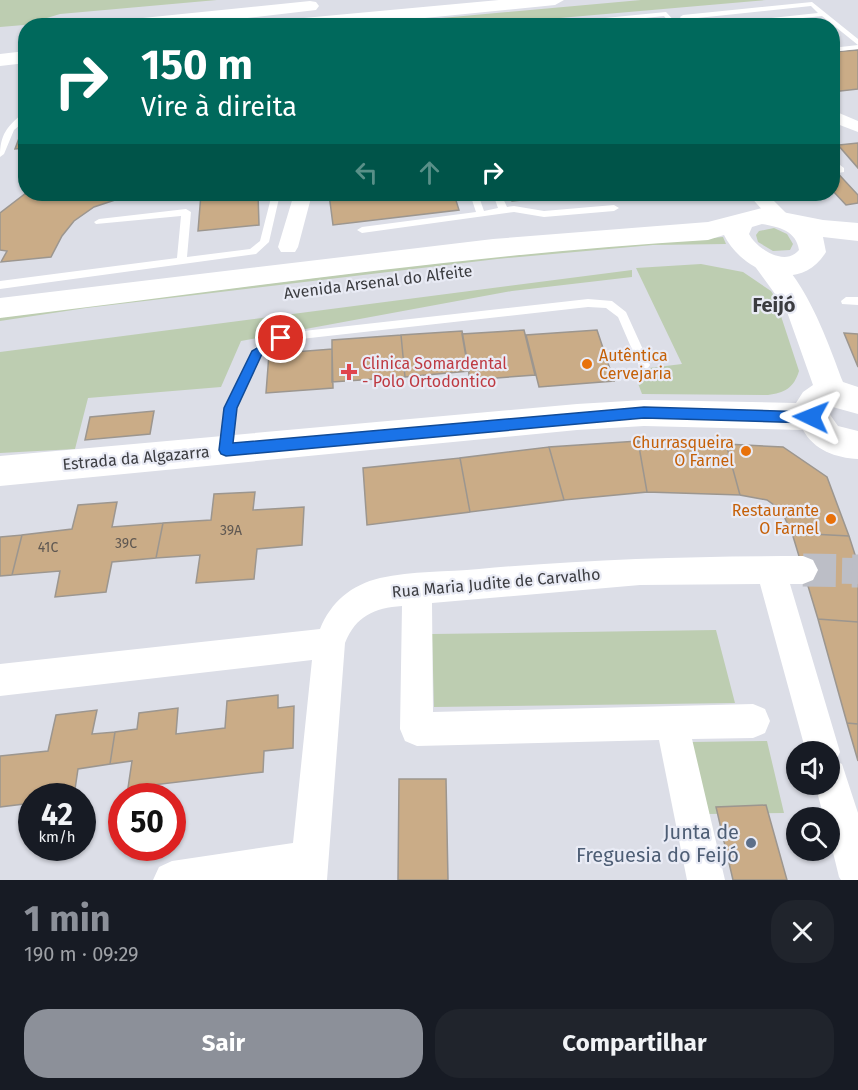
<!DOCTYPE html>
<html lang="pt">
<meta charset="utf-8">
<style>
:root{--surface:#171b24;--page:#20242c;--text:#f1f3f6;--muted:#9ea1a6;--accent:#8c9099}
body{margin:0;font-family:"Fira Sans",sans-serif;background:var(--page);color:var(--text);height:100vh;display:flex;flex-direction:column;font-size:22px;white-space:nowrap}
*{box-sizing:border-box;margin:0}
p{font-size:20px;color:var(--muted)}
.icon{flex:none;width:33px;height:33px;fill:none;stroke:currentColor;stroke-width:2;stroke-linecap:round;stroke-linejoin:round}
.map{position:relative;height:880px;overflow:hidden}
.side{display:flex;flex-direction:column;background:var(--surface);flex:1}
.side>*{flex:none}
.guide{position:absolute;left:18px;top:18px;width:822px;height:183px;border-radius:24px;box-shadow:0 2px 4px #0004;background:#00695c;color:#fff;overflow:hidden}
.fabs{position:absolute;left:786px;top:741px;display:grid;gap:12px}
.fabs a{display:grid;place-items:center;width:54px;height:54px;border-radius:50%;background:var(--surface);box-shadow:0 2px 4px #0004;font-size:30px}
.speed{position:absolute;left:18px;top:783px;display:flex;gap:12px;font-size:30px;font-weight:700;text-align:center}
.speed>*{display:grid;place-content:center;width:78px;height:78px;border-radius:50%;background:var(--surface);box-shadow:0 2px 4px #0004;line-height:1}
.speed small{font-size:15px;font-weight:400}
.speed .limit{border:9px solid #d22;background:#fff;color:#111}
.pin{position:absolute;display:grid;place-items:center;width:51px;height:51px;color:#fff;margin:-26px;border:3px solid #fff;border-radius:50%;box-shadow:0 2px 6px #0007}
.me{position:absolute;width:66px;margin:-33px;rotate:272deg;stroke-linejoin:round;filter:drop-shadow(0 0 4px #0008)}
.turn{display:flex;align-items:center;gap:21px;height:126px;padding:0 24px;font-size:27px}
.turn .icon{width:78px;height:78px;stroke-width:2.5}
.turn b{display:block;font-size:42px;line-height:51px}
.lanes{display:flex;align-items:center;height:57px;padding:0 24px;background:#0003;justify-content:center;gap:30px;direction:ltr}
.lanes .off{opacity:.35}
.round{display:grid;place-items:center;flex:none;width:63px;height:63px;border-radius:24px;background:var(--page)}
.head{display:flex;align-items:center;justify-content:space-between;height:102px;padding:0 24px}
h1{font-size:36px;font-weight:700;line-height:45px;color:var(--accent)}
.cta{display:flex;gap:12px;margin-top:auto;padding:12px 24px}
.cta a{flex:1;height:69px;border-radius:24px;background:var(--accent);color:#fff;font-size:24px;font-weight:700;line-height:69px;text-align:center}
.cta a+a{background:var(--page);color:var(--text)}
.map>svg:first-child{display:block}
.green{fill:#bdcdb1}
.building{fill:#caac87;stroke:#9c968f;stroke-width:1.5}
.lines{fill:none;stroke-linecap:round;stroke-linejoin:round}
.street-tunnel-far1{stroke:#bcbec6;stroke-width:26;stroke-dasharray:26 13;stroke-linecap:butt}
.street-tunnel{stroke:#bcbec6;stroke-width:33;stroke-dasharray:33 16;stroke-linecap:butt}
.lane{fill:#fff;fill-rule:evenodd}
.street{fill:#fff;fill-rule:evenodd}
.secondary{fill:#fff;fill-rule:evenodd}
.primary{fill:#fff;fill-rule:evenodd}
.highway{fill:#fff;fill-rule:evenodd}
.route{fill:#1a73e8;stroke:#114b97;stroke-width:1.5}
.food-dot{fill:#e8710a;stroke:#e9ebf5;stroke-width:2}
.health-dot{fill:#e0444e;stroke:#e9ebf5;stroke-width:2}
.service-dot{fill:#5c6f8a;stroke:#e9ebf5;stroke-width:2}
.labels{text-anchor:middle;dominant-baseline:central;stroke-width:4.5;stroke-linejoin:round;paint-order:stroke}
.number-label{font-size:14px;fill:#5f5852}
.street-label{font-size:16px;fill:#3b3c40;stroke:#e9ebf5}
.food-label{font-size:16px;fill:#c56008;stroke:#e9ebf5;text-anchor:end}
.health-label{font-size:16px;fill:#be3a42;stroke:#e9ebf5;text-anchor:start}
.quarter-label{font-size:20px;font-weight:bold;fill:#3b3c40;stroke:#e9ebf5}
.near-service-label{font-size:20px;fill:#4e5e75;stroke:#e9ebf5;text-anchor:end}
</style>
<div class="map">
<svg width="858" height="880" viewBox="0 0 858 880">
<rect width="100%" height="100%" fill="#dcdee7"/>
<path class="green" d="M0,0H217L60,14L24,25L0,27Z
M641,0H766L479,25H365Z
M774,228L787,234L793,244L790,250L773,251L758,242L756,235L759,231Z
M723,237L726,244L653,245L497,259L86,308L0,321V317L497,255Z
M701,264L743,272L771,291L780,305L778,307L799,371C794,388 784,393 768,395L642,394L633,370L682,364L636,268Z
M632,270V277L512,291L241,341L221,387L88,398L75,449L0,453V352Z
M716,630L735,703L434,707L432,634Z
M767,741L784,813L707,814L691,742Z"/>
<path class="building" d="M858,50V89L832,92V52Z
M26,132V148L15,149L21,133Z
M858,143V168L838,145Z
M832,167L858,195V203L846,205L832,190Z
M26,193V194H133L94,207L74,221L62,236L51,257L1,262L7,251L0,250V213Z
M201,194H258L259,225L198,231Z
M329,194H454L459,210L333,225Z
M509,194H584L512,201Z
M524,330L535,375L470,380L462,334Z
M597,330L614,381L539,387L526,335Z
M462,331L469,371L405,377L401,335Z
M844,333L858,334V367Z
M401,335L405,377L332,382V340Z
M332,349L333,388L266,393L269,354Z
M154,411L150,434L85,440L90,417Z
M638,441L647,492L564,500L549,447Z
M638,441L726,444L740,495L647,492Z
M726,444L783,447L827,477L849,536L792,533L781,510L767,500L740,495Z
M549,447L564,500L470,512L460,458Z
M460,458L470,512L367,525L363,468Z
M255,492L253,510L304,507L302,545L257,549L254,579L196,583L200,555L156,558L163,523L211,520L214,494Z
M117,502L112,527L163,523L156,558L112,562L106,592L55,597L60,571L12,575L22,535L72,529L78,505Z
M792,533L849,536L858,564V622L818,619Z
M22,535L12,575L0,576V537Z
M818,619L858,622V724L847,723Z
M278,695V708L294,706L293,748L264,751L263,772L128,788L132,761L110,764L115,732L137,729L139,713L178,708L176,734L225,728L227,701Z
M97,710L92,734L115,732L110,764L78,769L74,796H32V803L0,807V756L48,751L56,715Z
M847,723L858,724V761Z
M399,779H446L448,880H398Z
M766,805L787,880H733L716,807Z"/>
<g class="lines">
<path class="street-tunnel-far1" d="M803,570L858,571"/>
<path class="street-tunnel" d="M803,570L858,571"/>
<path class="lane" d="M812,2L858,39V49L832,52V48L858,45L822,16L727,26H699L818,13L811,6L688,19L693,26H686L680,17L683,15Z
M666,12L679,26H672L664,16L609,22L612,26H605L602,20L605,18Z
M23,113H26V120L14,130L4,154L0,157C0,134 7,127 23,113Z
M832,159L844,168V172L832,174V168H834Z
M272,194H280L269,242L256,254L0,289V281L177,258L181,216L96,224L94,222L99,219L186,209L191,212L187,257L250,249L260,241Z
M470,194H478L484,211L498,208L493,194H501L507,207L514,206L544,211L614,205L619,208L614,211L544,217L514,212L362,233L357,230L362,227L476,212Z
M846,297H858V305L842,304L841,301Z
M588,299L612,301L626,312L650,365L648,368H640L618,317L606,308L588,307L283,341L262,354L236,408L232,450L230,454L226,455L222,454L220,450L224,408L254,348L277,334Z"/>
<path class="street" d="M832,110L858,121V132L832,122Z
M294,194H312L298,247L295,252H281L278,247Z
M748,194H767L792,219L789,224H775Z
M803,556L813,560L818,570L813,580L803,584H790L840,752L836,761L842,764L858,813V880H841L839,877L830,840V818H824L815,784H830V752H806L760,584L640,585L432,603L433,712L753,704L765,709L770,721L765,733L753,738L692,739L725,880H687L659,740L417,746L405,741L400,729L402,606C374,608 356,616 345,643L327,880H153L159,867L172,861L293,843L312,660L0,696V664L320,629C331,602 351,585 380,578C412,571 447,572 479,569C587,559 695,556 803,556Z"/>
<path class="secondary" d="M764,252C801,262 830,348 843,382L858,387V414L829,406L826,409L838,426L858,431V459C836,458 814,450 803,430L644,426L577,430L0,486V456L577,404L644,400L796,403L803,392L813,385L786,309L751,261L755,254Z"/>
<path class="primary" d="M762,208L823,220L858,223V241L823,237L826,252C800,295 743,273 724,235L708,240C471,254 236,289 0,318V298L493,239L708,222ZM762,224C780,227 796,231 799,250C785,267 757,249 749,234L752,227Z"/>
<path class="highway" d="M499,0H564L555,5L345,26H273L282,20Z
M310,1L316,2L319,6L316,10L179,26H114L123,20Z
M26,51V63L0,66V54Z"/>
</g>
<path class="route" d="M281,333L285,334V341L262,354L237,408L233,443L644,407L811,412L818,417L811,423L644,418L226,456L221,454L219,450L224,408L252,351Z"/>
<g class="food-dot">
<circle cx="587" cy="364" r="6"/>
<circle cx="746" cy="451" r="6"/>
<circle cx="831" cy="519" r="6"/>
</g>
<path class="health-dot" d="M346 363h6v6h6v6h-6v6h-6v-6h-6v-6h6z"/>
<circle class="service-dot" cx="751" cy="843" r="6"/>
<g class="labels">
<g class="number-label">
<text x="231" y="530">39A</text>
<text x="126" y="543">39C</text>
<text x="48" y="547">41C</text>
</g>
<g class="street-label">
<text transform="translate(378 282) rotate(-7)">Avenida Arsenal do Alfeite</text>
<text transform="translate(136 458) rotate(-5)">Estrada da Algazarra</text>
<text transform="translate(496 583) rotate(-5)">Rua Maria Judite de Carvalho</text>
</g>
<g class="food-label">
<text x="599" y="355" text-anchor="start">Autêntica<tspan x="599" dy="18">Cervejaria</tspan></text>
<text x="734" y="442">Churrasqueira<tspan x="734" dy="18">O Farnel</tspan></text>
<text x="819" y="510">Restaurante<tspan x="819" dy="18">O Farnel</tspan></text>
</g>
<g class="health-label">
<text x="362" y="363">Clinica Somardental<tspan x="362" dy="18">- Polo Ortodontico</tspan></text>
</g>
<g class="quarter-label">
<text x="774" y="305">Feijó</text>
</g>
<g class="near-service-label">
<text x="739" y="832">Junta de<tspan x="739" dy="23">Freguesia do Feijó</tspan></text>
</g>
</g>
</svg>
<div class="fabs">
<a><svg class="icon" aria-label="sound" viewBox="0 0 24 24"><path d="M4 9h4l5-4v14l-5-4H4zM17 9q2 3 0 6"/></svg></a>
<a><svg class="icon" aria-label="search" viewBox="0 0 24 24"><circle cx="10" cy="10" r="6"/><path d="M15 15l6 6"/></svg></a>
</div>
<div class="speed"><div>42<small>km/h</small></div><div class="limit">50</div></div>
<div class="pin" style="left:281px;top:338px;background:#d93025"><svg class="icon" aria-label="arrive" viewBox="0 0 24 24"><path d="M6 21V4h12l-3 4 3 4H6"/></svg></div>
<svg class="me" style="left:811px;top:417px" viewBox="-20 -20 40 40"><path d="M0-17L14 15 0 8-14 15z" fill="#1a73e8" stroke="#fff" stroke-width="4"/></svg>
<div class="guide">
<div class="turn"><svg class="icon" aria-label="right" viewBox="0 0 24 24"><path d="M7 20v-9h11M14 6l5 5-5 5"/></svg><div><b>150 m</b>Vire à direita</div></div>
<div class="lanes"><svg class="icon off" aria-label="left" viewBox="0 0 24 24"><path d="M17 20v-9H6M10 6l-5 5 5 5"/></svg><svg class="icon off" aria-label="ahead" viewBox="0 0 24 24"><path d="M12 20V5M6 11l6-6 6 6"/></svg><svg class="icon" aria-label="right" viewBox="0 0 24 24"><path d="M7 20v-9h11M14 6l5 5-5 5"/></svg></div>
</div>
</div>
<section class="side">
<div class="head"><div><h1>1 min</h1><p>190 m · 09:29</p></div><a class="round"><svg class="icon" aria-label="close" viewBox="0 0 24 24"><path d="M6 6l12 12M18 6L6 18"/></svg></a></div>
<div class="cta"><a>Sair</a><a>Compartilhar</a></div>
</section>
